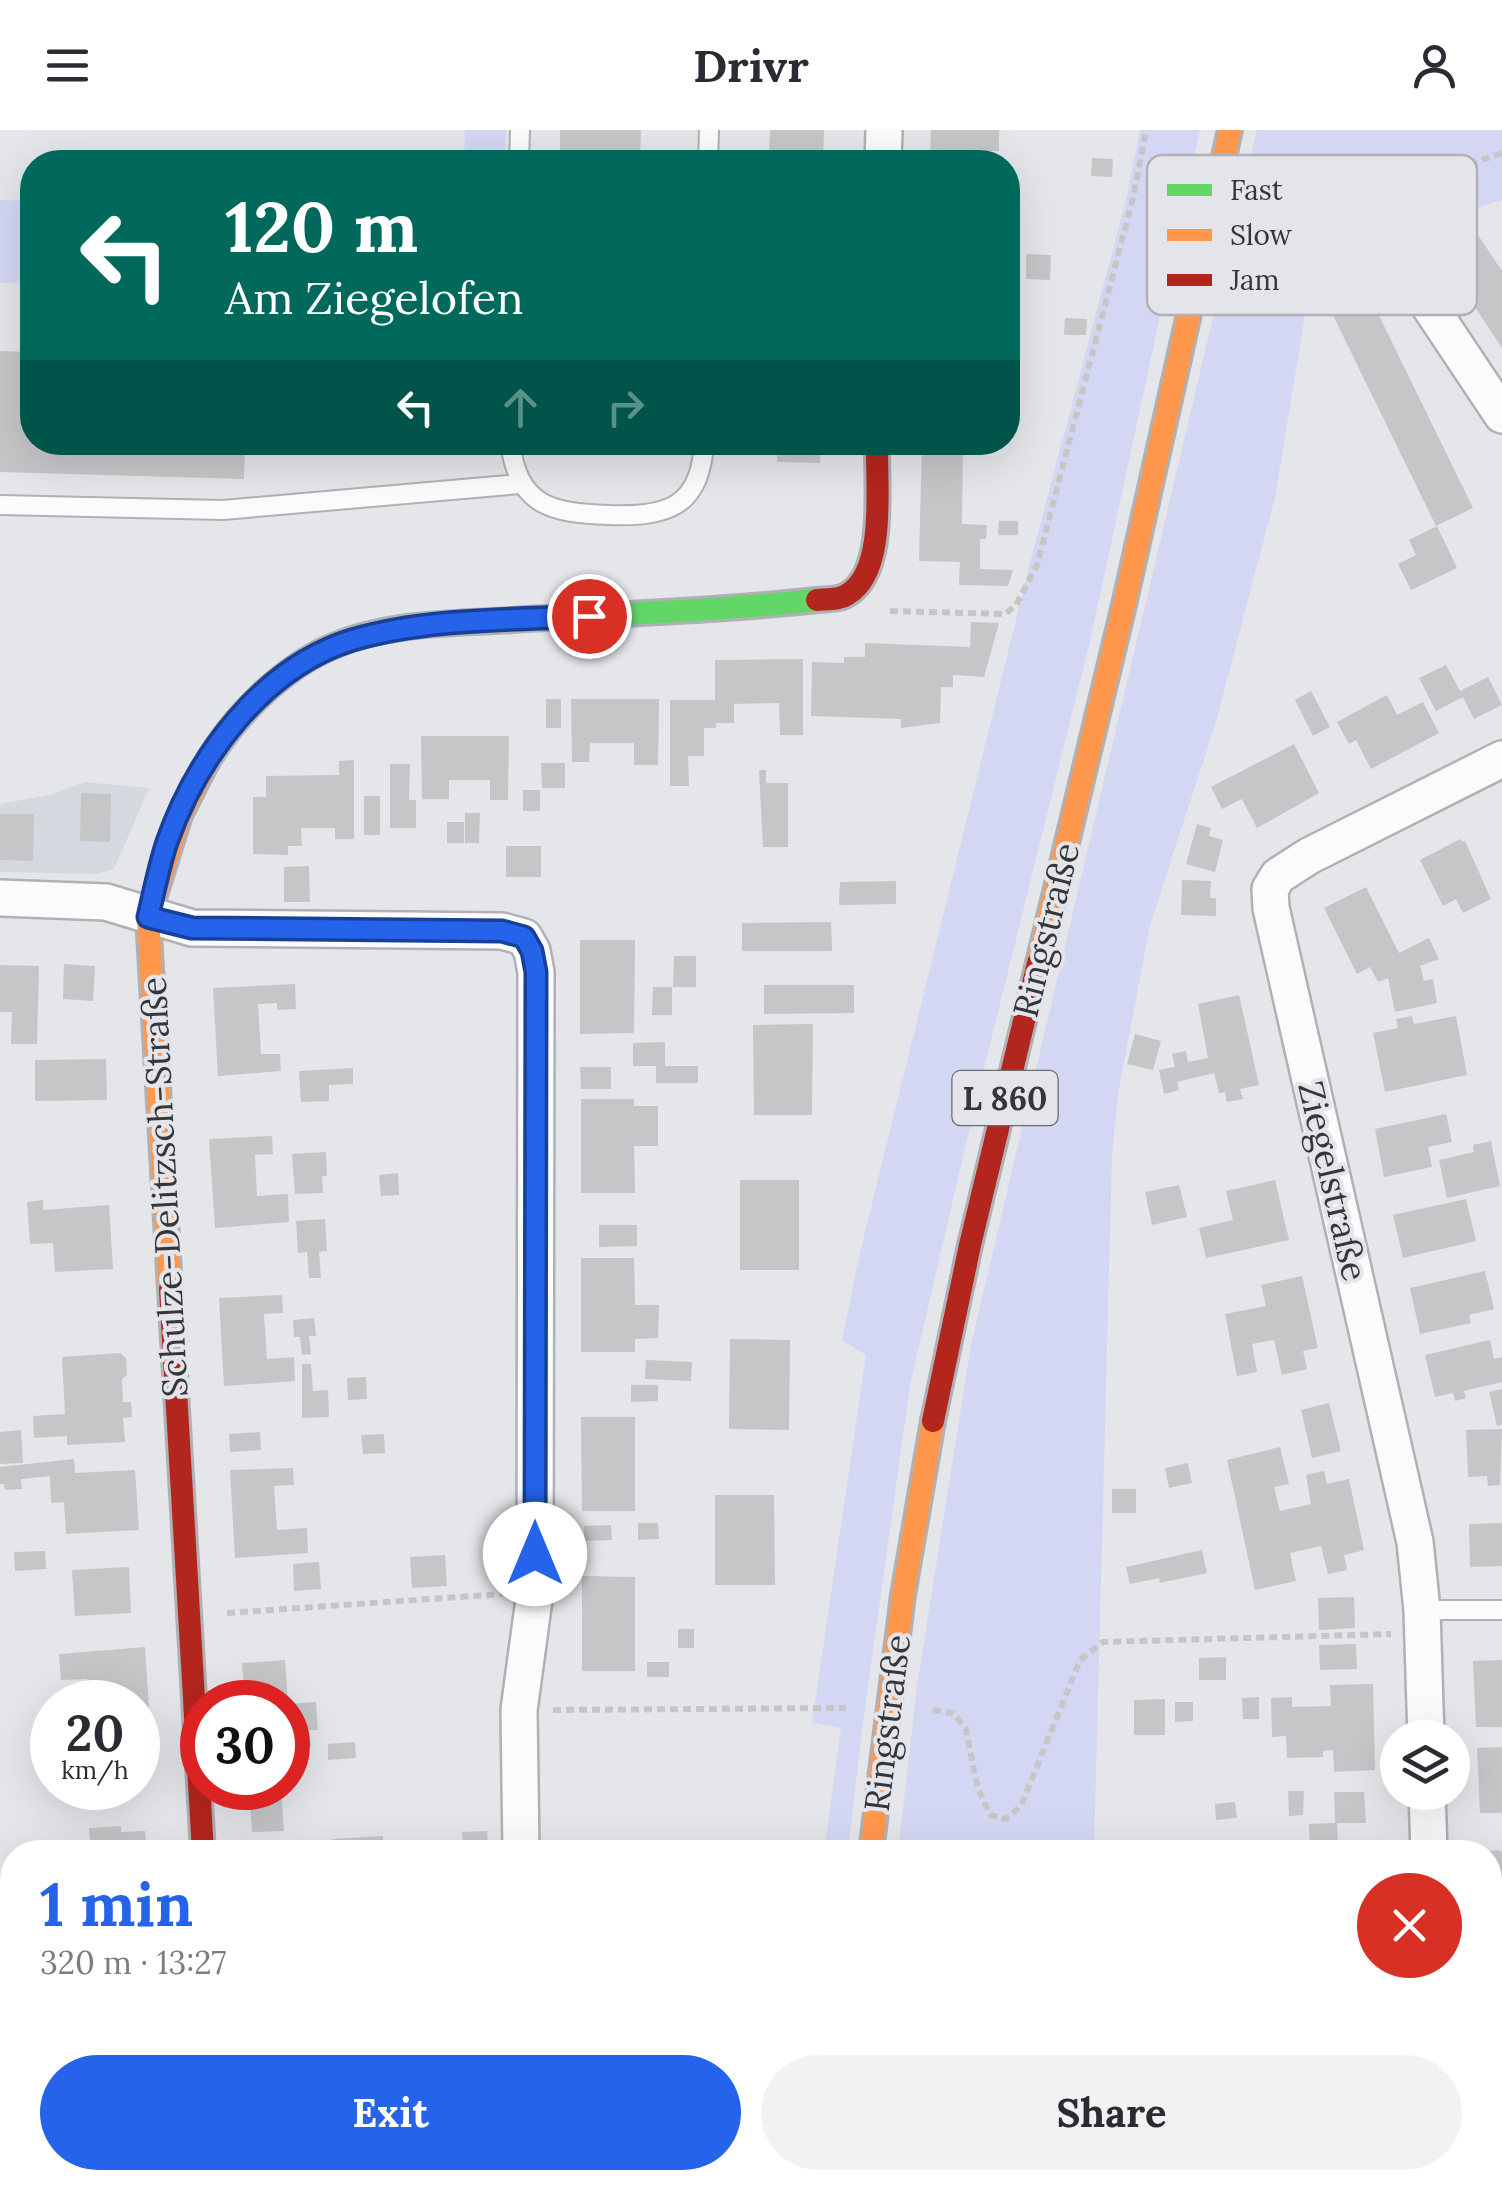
<!DOCTYPE html>
<meta charset="utf-8">
<style>
:root{--surface:#fff;--page:#f2f2f3;--text:#2b2b33;--muted:#7c7c81;--accent:#2563eb}
body{margin:0;font-family:Lora,serif;background:var(--page);color:var(--text);height:100vh;display:flex;flex-direction:column;font-size:38px;white-space:nowrap}
*{box-sizing:border-box;margin:0}
p{font-size:32px;color:var(--muted)}
.icon{flex:none;width:55px;height:55px;fill:none;stroke:currentColor;stroke-width:2;stroke-linecap:round;stroke-linejoin:round}
.map{position:relative;flex:1;overflow:hidden}
.sheet{position:absolute;left:0px;top:1710px;width:1502px;height:350px;display:flex;flex-direction:column;background:var(--surface);border-radius:40px 40px 0 0;box-shadow:0 10px 40px #0002}
.sheet>*{flex:none}
.hud{position:absolute;left:20px;top:20px;width:1000px;height:305px;border-radius:40px;box-shadow:0 10px 40px #0002;background:#00695c;color:#fff;overflow:hidden}
.fabs{position:absolute;left:1380px;top:1590px;display:grid;gap:20px}
.fabs a{display:grid;place-items:center;width:90px;height:90px;border-radius:50%;background:var(--surface);box-shadow:0 10px 40px #0002;font-size:50px}
.speed{position:absolute;left:30px;top:1550px;display:flex;gap:20px;font-size:50px;font-weight:700;text-align:center}
.speed>*{display:grid;place-content:center;width:130px;height:130px;border-radius:50%;background:var(--surface);box-shadow:0 10px 40px #0002;line-height:1}
.speed small{font-size:25px;font-weight:400}
.speed .limit{border:15px solid #d22;background:#fff;color:#111}
.pin{position:absolute;display:grid;place-items:center;width:85px;height:85px;color:#fff;margin:-42px;border:5px solid #fff;border-radius:50%;box-shadow:0 2px 10px #0007}
.me{position:absolute;width:110px;margin:-55px;rotate:0deg;stroke-linejoin:round;filter:drop-shadow(0 0 8px #0008)}
.turn{display:flex;align-items:center;gap:35px;height:210px;padding:0 40px;font-size:45px}
.turn .icon{width:130px;height:130px;stroke-width:2.5}
.turn b{display:block;font-size:70px;line-height:85px}
.lanes{display:flex;align-items:center;height:95px;padding:0 40px;background:#0003;justify-content:center;gap:50px;direction:ltr}
.lanes .off{opacity:.35}
.round{display:grid;place-items:center;flex:none;width:105px;height:105px;border-radius:52px;background:var(--page)}
.headline{display:flex;align-items:center;justify-content:space-between;height:170px;padding:0 40px}
h1{font-size:60px;font-weight:700;line-height:75px;color:var(--accent)}
.primary-button{display:flex;gap:20px;margin-top:auto;padding:20px 40px}
.primary-button a{flex:1;height:115px;border-radius:60px;background:var(--accent);color:#fff;font-size:40px;font-weight:700;line-height:115px;text-align:center}
.primary-button a+a{background:var(--page);color:var(--text)}
header{display:flex;justify-content:space-between;align-items:center;height:130px;padding:0 40px;background:var(--surface);font-size:45px;font-weight:700}
.map>svg:first-child{display:block}
.built{fill:#d6d8e0}
.green{fill:#d3d7f3}
.building{fill:#c5c6c8}
.lines{fill:none;stroke-linecap:round;stroke-linejoin:round}
.lane-casing{stroke:#b0b1b4;stroke-width:22}
.street-casing{stroke:#b0b1b4;stroke-width:40}
.fast-casing{stroke:#b0b1b4;stroke-width:28}
.slow-casing{stroke:#b0b1b4;stroke-width:28}
.jam-casing{stroke:#b0b1b4;stroke-width:28}
.path{stroke:#c6c6c7;stroke-width:6;stroke-dasharray:8 5;stroke-linecap:butt}
.lane{stroke:#fbfbfc;stroke-width:18}
.street{stroke:#fbfbfc;stroke-width:35}
.fast{stroke:#63d668;stroke-width:22}
.slow{stroke:#ff974d;stroke-width:22}
.jam{stroke:#b3261e;stroke-width:22}
.route-casing{stroke:#184099;stroke-width:25}
.route{stroke:#2563eb;stroke-width:18}
.labels{text-anchor:middle;dominant-baseline:central;stroke-width:8;stroke-linejoin:round;paint-order:stroke}
.shield{fill:#e4e5eb;stroke:#6a6a6e;stroke-width:2.5}
.shield-label{font-size:32px;font-weight:bold;fill:#363639}
.street-label{font-size:35px;fill:#363639;stroke:#e4e5eb}
.key{fill:#e4e5eb;stroke:#b0b0b6;stroke-width:2.5}
.key-label{font-size:28px;fill:#363639}
</style>
<header><svg class="icon" aria-label="menu" viewBox="0 0 24 24"><path d="M4 6h16M4 12h16M4 18h16"/></svg>Drivr<svg class="icon" aria-label="person" viewBox="0 0 24 24"><circle cx="12" cy="8" r="4"/><path d="M4 21q1-7 8-7t8 7"/></svg></header>
<div class="map">
<svg width="1502" height="2060" viewBox="0 0 1502 2060">
<rect width="100%" height="100%" fill="#e5e6ea"/>
<path class="built" d="M85,652L149,658L114,739L97,744L0,742V674L53,664Z"/>
<path class="green" d="M465,0H506L505,32H464Z
M1140,0H1200L1091,507L974,979L910,1255L862,1600L848,1722H824L841,1598L812,1593L866,1225L842,1210L862,1114L1030,433L1127,66Z
M1257,0H1502V70L1453,85L1308,167L1275,367L1216,592L1150,795L1118,964L1112,1024L1094,1722H898L917,1556L971,1215Z
M0,70L32,71V154L0,153Z
M860,2048H1087V2060H859Z"/>
<path class="building" d="M560,0H641L640,32H560Z
M770,0H824L823,32H769Z
M931,0H999V21L962,20V32H930Z
M1092,28L1113,29L1112,47L1091,46Z
M1464,84L1502,141V218L1437,120L1447,114L1438,101Z
M1026,124L1051,125L1050,150L1026,149Z
M1353,154L1360,170L1369,165L1473,378L1436,396L1324,167Z
M1065,188L1087,189L1086,205H1064Z
M0,221L32,222V312H245L244,349L0,342Z
M777,312H821L820,333L777,332Z
M922,312H963L962,394L987,395L986,409H980V439L1013,440L1008,456L959,455L960,432L919,431Z
M999,391H1018V405H998Z
M1437,396L1457,438L1411,460L1398,434L1416,425L1409,410Z
M971,492L999,493L984,547L953,545V557H941L940,593L901,598V589L811,586L812,532L844,533V527H865V513L970,517Z
M803,529V605H780L779,573L734,574V593H716V598H704V626H688L689,656H670V570H715V530Z
M1446,535L1460,561L1488,547L1502,575L1474,589L1463,567L1436,581L1419,548Z
M1311,561L1330,597L1313,606L1295,570Z
M1387,565L1397,585L1423,572L1439,603L1371,639L1356,610L1349,614L1337,592Z
M546,569H561V598H546Z
M571,569H659L658,635H634V613H590L589,632H572Z
M421,606H509L508,670H490V650H449V669H422Z
M1294,614L1319,663L1257,698L1242,669L1222,679L1211,657Z
M354,630V709H335V698H301L302,716H288V725L253,724V667H266V646L339,645V631Z
M541,633H565V658H542Z
M390,634H410L409,670H416V698H390Z
M759,640H766V653H788V717H763Z
M523,660H540V681H523Z
M81,663L111,664L110,712L80,711Z
M364,666H380V705H364Z
M465,683H480L479,713H465Z
M0,684H34L33,731L0,730Z
M447,692H464V713H447Z
M1197,694L1211,698L1209,706L1223,710L1215,742L1186,734Z
M1460,709L1462,712L1465,711L1491,769L1463,783L1456,769L1443,776L1420,730Z
M506,716H541V747H506Z
M309,736L310,772H284V737Z
M1182,750L1211,751L1210,768H1216V786L1181,785Z
M896,751V774L839,775L840,752Z
M1366,757L1399,823L1429,808L1439,829L1420,836L1424,851L1433,849L1437,873L1395,882L1388,848L1378,852L1370,837L1357,844L1324,778Z
M831,792L832,821H742V793Z
M580,810H635L634,903L580,904Z
M674,826H696V857H673Z
M64,834L95,836L93,871L63,869Z
M0,835L39,836L37,914H11L12,882H0Z
M295,854L296,879L277,880V873L258,874L261,924H280L281,941L218,946L213,858Z
M764,855H854V883L764,884Z
M653,857H672V885H652Z
M1239,865L1259,955L1240,959L1243,969L1227,972L1225,962L1219,963L1214,943L1177,952L1179,960L1164,964L1159,940L1175,937L1172,924L1186,921L1188,932L1208,928L1198,874Z
M1412,886L1414,894L1456,886L1467,945L1385,962L1373,903L1398,898L1396,889Z
M813,894L812,985H754L753,895Z
M1135,904L1161,911L1153,940L1127,934Z
M665,912V936H698V953H656V936H633V913Z
M106,929L107,970L35,971V930Z
M580,937H611V959H581Z
M353,938V954L329,955V971L301,972L299,941Z
M581,969H634V976H658V1016H634L635,1063H581Z
M1446,984L1452,1012L1428,1017L1432,1037L1384,1047L1375,999Z
M272,1006L273,1024L255,1025L257,1066L288,1064L289,1092L215,1098L209,1009Z
M1491,1011L1500,1056L1447,1068L1439,1030L1474,1022L1473,1015Z
M326,1022L327,1046H322L323,1063L295,1064L292,1024Z
M398,1043L399,1065L381,1066L379,1045Z
M740,1050H799V1140H740Z
M1275,1050L1289,1110L1206,1128L1199,1098L1233,1090L1226,1061Z
M1179,1055L1187,1087L1152,1095L1145,1062Z
M1466,1069L1476,1111L1403,1128L1393,1085Z
M43,1070V1080L109,1075L113,1139L55,1142L53,1113L30,1114L27,1072Z
M325,1089L327,1121L319,1122L321,1148H309L307,1122L298,1123L296,1091Z
M599,1095H637V1116L599,1117Z
M581,1128H634L635,1175H659L658,1208L635,1209V1222H581Z
M1485,1141L1494,1179L1469,1185L1471,1193L1420,1204L1410,1158Z
M1302,1146L1318,1218L1303,1221L1307,1239L1282,1245L1274,1210L1252,1214L1257,1242L1237,1246L1225,1184L1266,1176L1261,1155Z
M282,1165L283,1183L264,1184L267,1229L294,1227L295,1251L224,1256L219,1168Z
M314,1188L316,1206H309L311,1224L302,1225L300,1207H294L293,1190Z
M730,1209L790,1210L789,1300L729,1299Z
M1490,1210L1494,1229L1502,1227V1252L1464,1261L1466,1268L1455,1271L1453,1263L1435,1267L1425,1225Z
M120,1223L126,1228L127,1245L122,1249L123,1272H131L132,1287L123,1288L125,1312L67,1315V1306L34,1308L33,1286L65,1284L62,1227Z
M646,1230L692,1232L691,1251L645,1249Z
M302,1234H311L313,1261L328,1260L329,1287L302,1288Z
M366,1247L367,1269L348,1270L347,1248Z
M631,1255H658V1271L631,1272Z
M1502,1259V1295L1497,1296L1489,1262Z
M1329,1273L1341,1321L1312,1328L1301,1280Z
M581,1287H635V1381H582Z
M1502,1299L1500,1355L1488,1356L1487,1346L1468,1347L1466,1300Z
M21,1300L23,1333L0,1334V1302Z
M260,1302L261,1320L230,1322L229,1304Z
M384,1304L385,1323L363,1324L361,1305Z
M1280,1317L1289,1354L1274,1357L1280,1381L1311,1374L1306,1345L1324,1341L1327,1354L1349,1349L1364,1420L1344,1425L1347,1440L1328,1444L1321,1416L1290,1423L1296,1451L1255,1460L1227,1330Z
M74,1329L75,1343L135,1340L139,1400L66,1404L64,1372L51,1373L50,1346L21,1349L22,1359L5,1360L4,1354H0V1337Z
M1188,1333L1192,1353L1169,1358L1165,1338Z
M293,1338L294,1355L274,1356L277,1400L307,1398L308,1423L235,1428L230,1340Z
M1112,1359H1136V1383H1112Z
M715,1365H774L775,1455H715Z
M638,1393H658L659,1409L638,1410Z
M1502,1393V1436L1470,1437L1469,1394Z
M611,1395L612,1410L584,1411V1396Z
M1202,1420L1207,1443L1160,1453L1159,1448L1130,1454L1126,1437Z
M45,1421L46,1439L15,1441L14,1422Z
M445,1425L447,1456L412,1458L410,1427Z
M319,1432L321,1459L294,1461L293,1434Z
M129,1437L131,1483L75,1486L72,1440Z
M582,1446L635,1447V1541H582Z
M1354,1467L1355,1498L1319,1500L1318,1468Z
M678,1499H694V1518H678Z
M1356,1514L1357,1539L1320,1540L1319,1515Z
M145,1517L149,1577L138,1578V1572H89L87,1549L61,1550L59,1524Z
M1226,1527V1550H1199V1528Z
M285,1530L288,1572H245L242,1533Z
M1502,1530V1597H1476L1473,1531Z
M647,1532H669V1547H647Z
M1373,1554L1375,1640L1334,1642L1333,1620L1323,1621V1627L1287,1628L1286,1606L1272,1607L1271,1568L1292,1567V1577L1331,1576L1330,1555Z
M1259,1567V1589H1243L1242,1568Z
M1165,1569V1605H1134V1570Z
M316,1572L318,1600H309L311,1616L288,1617V1574Z
M1175,1572H1193V1591L1175,1592Z
M355,1612L356,1628L328,1630V1614Z
M1502,1617V1683H1480L1477,1618Z
M62,1658H136V1662L63,1664Z
M249,1658H281L284,1701L252,1702Z
M1288,1661H1304L1303,1685L1289,1686Z
M1334,1662H1364L1366,1693H1337L1338,1722H1310L1309,1694L1335,1693Z
M1235,1672L1237,1688L1216,1690L1215,1674Z
M121,1696V1702L145,1701L147,1722H91L89,1698Z
M487,1701L488,1713L463,1715L462,1702Z
M383,1706L384,1722H333L332,1709Z
M323,1712V1722H254L253,1715Z
M1499,1720L1502,1722V1769H1490V1721Z
M1490,1836H1502V1890L1490,1891Z
M1490,1922H1502V1943H1490Z
M1490,1949H1502V2040L1493,2041Z
M92,2048H165L166,2060H93Z
M318,2048H355V2060H318Z
M728,2048H759L758,2060H726Z
M1389,2049L1390,2060H1348V2050Z"/>
<g class="lines">
<g class="lane-casing">
<path id="lane" d="M519,32L520,0
M708,32L709,0
M510,312C518,377 552,383 609,385C666,387 701,378 704,312
M0,375L223,380L520,354
M1422,1480H1502"/>
</g>
<g class="street-casing">
<path id="street" d="M883,32L884,0
M1412,150L1502,285
M0,768L106,772L192,798L502,801L524,807L532,821L536,842L535,1462L519,1580L521,1722
M1426,1608L1422,1480L1415,1412L1271,778L1270,759L1278,746L1309,726L1502,629
M1427,1662L1429,1722
M223,2048L224,2060
M523,2048V2060
M1441,2048L1442,2060"/>
</g>
<g class="fast-casing">
<path id="fast" d="M205,636C232,588 281,539 331,517C387,492 452,494 512,490C614,484 716,481 817,470"/>
</g>
<g class="slow-casing">
<path id="slow" d="M1038,833L1124,475L1230,0
M170,1159L148,787L180,685L205,636
M871,1722L903,1465L933,1291"/>
</g>
<g class="jam-casing">
<path id="jam" d="M817,470C827,469 840,470 848,464C887,441 876,353 877,312
M170,1159L203,1722
M933,1291L970,1115L1038,833
M830,2060L832,2048"/>
</g>
<path class="path" d="M1373,69L1389,81L1410,119
M1248,110L1502,23
M890,481L1005,484L1016,475L1037,435L1134,64L1146,0
M227,1483L503,1464
M553,1580L846,1578
M933,1580L953,1583L966,1599L977,1656L990,1685L1006,1689L1021,1676L1080,1530L1103,1512L1391,1504"/>
<use href="#lane" class="lane"/>
<use href="#street" class="street"/>
<use href="#fast" class="fast"/>
<use href="#slow" class="slow"/>
<use href="#jam" class="jam"/>
</g>
<g class="lines">
<g class="route-casing">
<path id="route" d="M535,1424L536,842L532,821L524,807L502,801L192,798L148,787C154,762 159,736 167,712C197,627 262,538 352,510C427,488 511,490 589,486"/>
</g>
<use href="#route" class="route"/>
</g>
<g class="labels">
<rect class="shield" x="952.5" y="941" width="105" height="54" rx="8"/>
<g class="shield-label">
<text x="1005" y="968">L 860</text>
</g>
<g class="street-label">
<text transform="translate(1046 800) rotate(-76)">Ringstraße</text>
<text transform="translate(1333 1051) rotate(77)">Ziegelstraße</text>
<text transform="translate(164 1057) rotate(-93)">Schulze-Delitzsch-Straße</text>
<text transform="translate(887 1593) rotate(-83)">Ringstraße</text>
</g>
</g>
<rect x="1147" y="25" width="330" height="160" rx="15" class="key"/>
<rect x="1167" y="54" width="45" height="12" fill="#63d668"/>
<rect x="1167" y="99" width="45" height="12" fill="#ff974d"/>
<rect x="1167" y="144" width="45" height="12" fill="#b3261e"/>
<g class="key-label">
<text x="1230" y="70">Fast</text>
<text x="1230" y="115">Slow</text>
<text x="1230" y="160">Jam</text>
</g>
</svg>
<div class="fabs">
<a><svg class="icon" aria-label="layers" viewBox="0 0 24 24"><path d="M12 4l9 5-9 5-9-5zM3 14l9 5 9-5"/></svg></a>
</div>
<div class="speed"><div>20<small>km/h</small></div><div class="limit">30</div></div>
<div class="pin" style="left:589px;top:486px;background:#d93025"><svg class="icon" aria-label="arrive" viewBox="0 0 24 24"><path d="M6 21V4h12l-3 4 3 4H6"/></svg></div>
<svg class="me" style="left:535px;top:1424px" viewBox="-20 -20 40 40"><circle r="19" fill="#fff"/><path d="M0-13L10 11 0 6-10 11z" fill="#2563eb"/></svg>
<div class="hud">
<div class="turn"><svg class="icon" aria-label="left" viewBox="0 0 24 24"><path d="M17 20v-9H6M10 6l-5 5 5 5"/></svg><div><b>120 m</b>Am Ziegelofen</div></div>
<div class="lanes"><svg class="icon" aria-label="left" viewBox="0 0 24 24"><path d="M17 20v-9H6M10 6l-5 5 5 5"/></svg><svg class="icon off" aria-label="ahead" viewBox="0 0 24 24"><path d="M12 20V5M6 11l6-6 6 6"/></svg><svg class="icon off" aria-label="right" viewBox="0 0 24 24"><path d="M7 20v-9h11M14 6l5 5-5 5"/></svg></div>
</div>
<section class="sheet">
<div class="headline"><div><h1>1 min</h1><p>320 m · 13:27</p></div><a class="round" style="background:#d93025;color:#fff"><svg class="icon" aria-label="close" viewBox="0 0 24 24"><path d="M6 6l12 12M18 6L6 18"/></svg></a></div>
<div class="primary-button"><a>Exit</a><a>Share</a></div>
</section>
</div>
